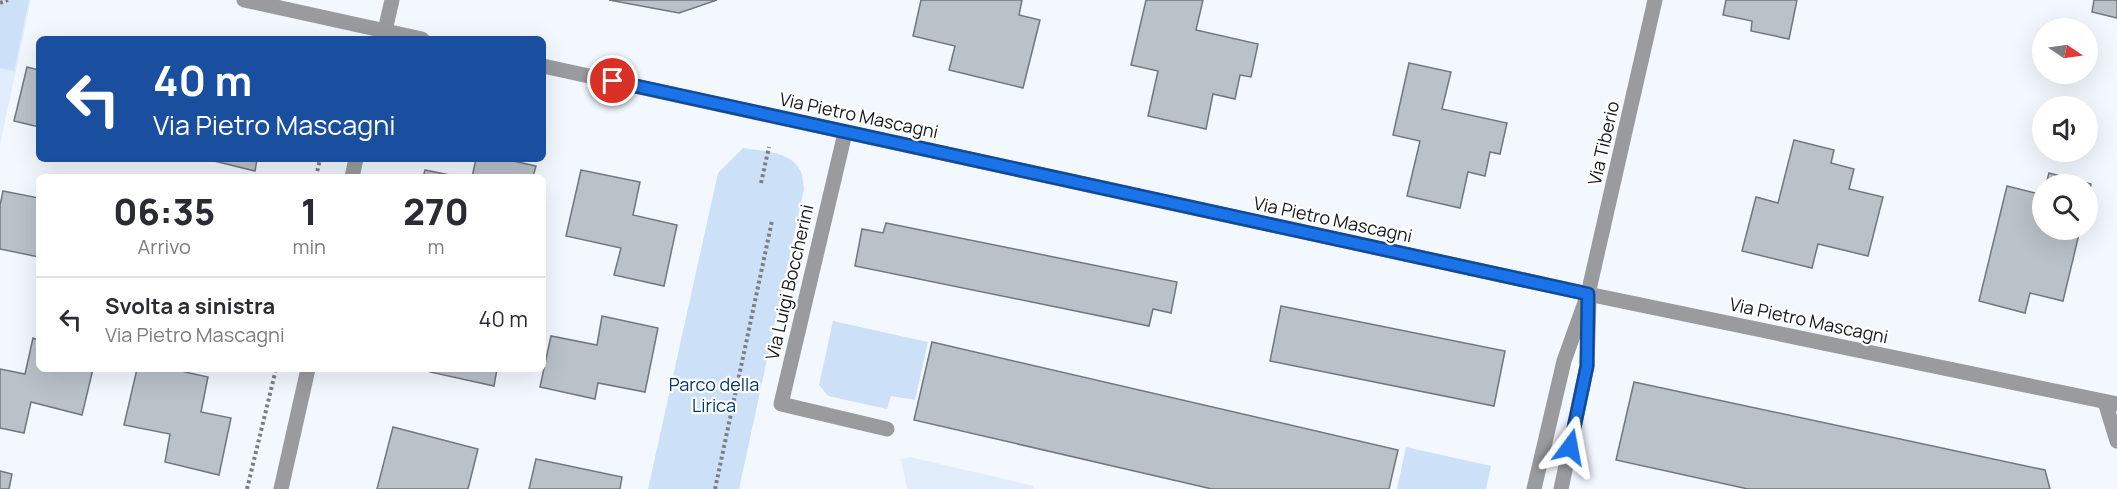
<!DOCTYPE html>
<html lang="it">
<style>
:root{--surface:#fff;--page:#f2f2f3;--text:#2b2b33;--muted:#7c7c81;--line:#e1e1e2}
body{margin:0;font-family:Manrope,sans-serif;background:var(--page);color:var(--text);height:100vh;display:flex;flex-direction:column;font-size:22px;white-space:nowrap}
*{box-sizing:border-box;margin:0}
p{font-size:20px;color:var(--muted)}
.icon{flex:none;width:33px;height:33px;fill:none;stroke:currentColor;stroke-width:2;stroke-linecap:round;stroke-linejoin:round}
.map{position:relative;flex:1;overflow:hidden}
.drawer{position:absolute;left:36px;top:174px;width:510px;height:198px;display:flex;flex-direction:column;background:var(--surface);border-radius:9px;box-shadow:0 6px 24px #0002}
.drawer>*{flex:none}
.banner{position:absolute;left:36px;top:36px;width:510px;height:126px;border-radius:9px;box-shadow:0 6px 24px #0002;background:#1a4fa0;color:#fff;overflow:hidden}
.needle{width:39px;rotate:103deg}
.tools{position:absolute;left:2032px;top:18px;display:grid;gap:12px}
.tools a{display:grid;place-items:center;width:66px;height:66px;border-radius:50%;background:var(--surface);box-shadow:0 6px 24px #0002;font-size:30px}
.pin{position:absolute;display:grid;place-items:center;width:51px;height:51px;color:#fff;margin:-26px;border:3px solid #fff;border-radius:50%;box-shadow:0 2px 6px #0007}
.me{position:absolute;width:66px;margin:-33px;rotate:13deg;stroke-linejoin:round;filter:drop-shadow(0 0 4px #0008)}
.turn{display:flex;align-items:center;gap:21px;height:126px;padding:0 18px;font-size:27px}
.turn .icon{width:78px;height:78px;stroke-width:2.5}
.turn b{display:block;font-size:42px;line-height:51px}
.eta{display:flex;justify-content:space-evenly;align-items:center;height:102px;text-align:center}
.eta b{font-size:36px;font-weight:800;line-height:42px}
ul{padding:0;list-style:none}
li{display:flex;align-items:center;gap:18px;height:84px;padding:0 18px;border-top:2px solid var(--line)}
li div{flex:1}
li b{display:block;font-size:22px}
li em{font-style:normal}
.map>svg:first-child{display:block}
.built{fill:#e1edfb}
.green{fill:#cce0f8}
.building{fill:#bac1c8;stroke:#71777e;stroke-width:1.5}
.lines{fill:none;stroke-linecap:round;stroke-linejoin:round}
.path{stroke:#7b7f84;stroke-width:4;stroke-dasharray:3 3;stroke-linecap:butt}
.minor{stroke:#999b9f;stroke-width:15}
.tertiary{stroke:#999b9f;stroke-width:15}
.route-casing{stroke:#114b97;stroke-width:15}
.route{stroke:#1a73e8;stroke-width:10}
.labels{text-anchor:middle;dominant-baseline:central;stroke-width:4.5;stroke-linejoin:round;paint-order:stroke}
.street-label{font-size:18px;fill:#15171a;stroke:#fff}
.park-label{font-size:18px;fill:#04386a;stroke:#fff}
</style>
<div class="map">
<svg width="2117" height="489" viewBox="0 0 2117 489">
<rect width="100%" height="100%" fill="#f3f8ff"/>
<path class="built" d="M0,0H31L0,145Z
M910,457L1034,486V489H907L901,459Z"/>
<path class="green" d="M0,0H29L14,71L0,68Z
M743,148C761,151 790,151 800,170C803,175 803,184 804,189L739,489H648L718,173Z
M833,321L928,342L915,400L891,396L887,409L828,396L819,385Z
M1406,447L1491,466L1486,489H1397Z"/>
<path class="building" d="M609,0H717L679,13Z
M921,0H1022L1019,15L1040,20L1023,88L949,70L955,46L913,36Z
M1146,0H1203L1196,30L1258,44L1251,77L1240,75L1235,99L1213,94L1206,129L1148,116L1158,71L1131,65Z
M1726,0H1797L1789,39L1751,31L1752,21L1723,15Z
M2094,0H2117V18L2092,12Z
M1409,63L1451,72L1442,109L1507,123L1500,154L1490,152L1485,176L1468,172L1460,208L1407,196L1420,141L1393,135Z
M27,67L39,70V127L14,121Z
M1794,140L1834,150L1831,163L1854,169L1849,189L1883,197L1868,256L1818,244L1812,268L1742,251L1756,197L1778,203Z
M206,159H257L255,171Z
M476,159H504L536,166L533,177H472Z
M425,170L460,177H423Z
M581,170L640,182L633,215L677,225L664,286L614,275L621,248L566,236Z
M2049,173L2091,184L2088,198V184H2046Z
M2007,186L2043,195V230H2080L2063,301L2030,293L2025,313L1979,301Z
M3,191L39,198V257L0,249V205Z
M886,223L1177,282L1171,313L1153,309L1149,326L855,266L862,229L883,233Z
M1281,306L1505,351L1494,406L1270,361Z
M602,316L658,328L645,392L598,383L595,399L540,387L551,336L597,345Z
M33,338L39,340V369H93L82,415L31,402L24,433L0,428V369L25,374Z
M932,342L1398,450L1389,489H1212L914,420Z
M137,369H172L208,377L201,412L231,418L219,475L165,462L170,434L124,425Z
M430,369H497L494,386L430,372Z
M1634,382L2045,470L2050,489H1748L1616,460Z
M393,427L478,449L468,489H377Z
M536,459L622,477L620,489H529Z
M0,471L12,474L9,489H0Z"/>
<g class="lines">
<path class="path" d="M0,3L8,0
M316,177L320,159
M761,183L769,147
M247,489L276,369
M715,489L772,221"/>
<path class="minor" d="M383,39L392,0
M845,133L781,404L887,429
M352,177L356,159
M2105,402L2117,441
M281,489L308,369
M1534,489L1564,361L1588,294L1655,0
M1561,489L1587,366L1589,300"/>
<path class="tertiary" d="M244,0L422,39
M543,66L1588,294L2117,404"/>
</g>
<g class="lines">
<g class="route-casing">
<path id="route" d="M613,81L1588,294L1587,366L1570,447"/>
</g>
<use href="#route" class="route"/>
</g>
<g class="labels">
<g class="street-label">
<text transform="translate(859 115) rotate(12)">Via Pietro Mascagni</text>
<text transform="translate(1603 143) rotate(-77)">Via Tiberio</text>
<text transform="translate(1333 219) rotate(12)">Via Pietro Mascagni</text>
<text transform="translate(789 282) rotate(-77)">Via Luigi Boccherini</text>
<text transform="translate(1809 320) rotate(12)">Via Pietro Mascagni</text>
</g>
<g class="park-label">
<text x="714" y="384">Parco della<tspan x="714" dy="21">Lirica</tspan></text>
</g>
</g>
</svg>
<div class="tools">
<a><svg class="needle" viewBox="-14 -14 28 28"><path d="M0-13l5 13h-10z" fill="#e53935"/><path d="M0 13l5-13h-10z" fill="#7c7c81"/></svg></a>
<a><svg class="icon" aria-label="sound" viewBox="0 0 24 24"><path d="M4 9h4l5-4v14l-5-4H4zM17 9q2 3 0 6"/></svg></a>
<a><svg class="icon" aria-label="search" viewBox="0 0 24 24"><circle cx="10" cy="10" r="6"/><path d="M15 15l6 6"/></svg></a>
</div>
<div class="pin" style="left:613px;top:81px;background:#d93025"><svg class="icon" aria-label="arrive" viewBox="0 0 24 24"><path d="M6 21V4h12l-3 4 3 4H6"/></svg></div>
<svg class="me" style="left:1570px;top:447px" viewBox="-20 -20 40 40"><path d="M0-17L14 15 0 8-14 15z" fill="#1a73e8" stroke="#fff" stroke-width="4"/></svg>
<div class="banner">
<div class="turn"><svg class="icon" aria-label="left" viewBox="0 0 24 24"><path d="M17 20v-9H6M10 6l-5 5 5 5"/></svg><div><b>40 m</b>Via Pietro Mascagni</div></div>
</div>
<section class="drawer">
<div class="eta">
<div><b>06:35</b><p>Arrivo</p></div>
<div><b>1</b><p>min</p></div>
<div><b>270</b><p>m</p></div>
</div>
<ul>
<li><svg class="icon" aria-label="left" viewBox="0 0 24 24"><path d="M17 20v-9H6M10 6l-5 5 5 5"/></svg><div><b>Svolta a sinistra</b><p>Via Pietro Mascagni</p></div><em>40 m</em></li>
</ul>
</section>
</div>
